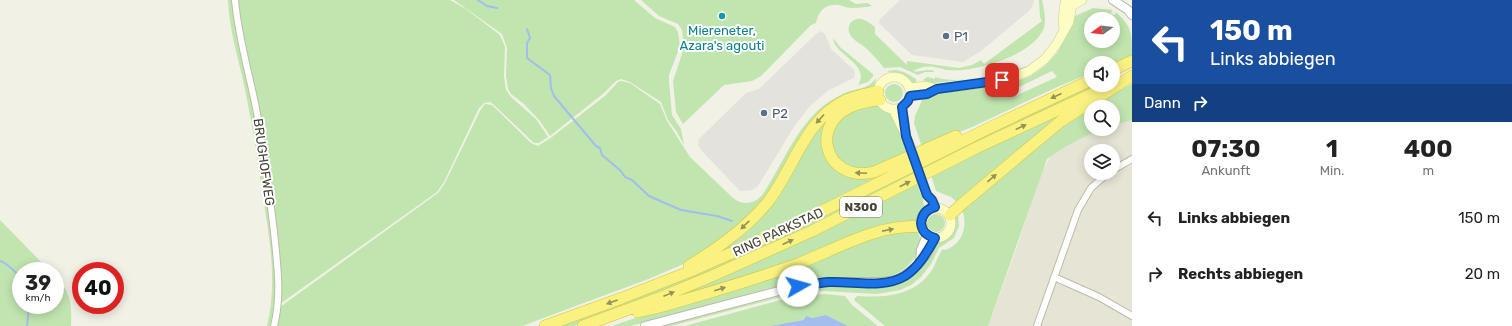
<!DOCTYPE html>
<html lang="de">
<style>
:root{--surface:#fff;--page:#f2f2f2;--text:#222;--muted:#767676}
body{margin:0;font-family:Rubik,sans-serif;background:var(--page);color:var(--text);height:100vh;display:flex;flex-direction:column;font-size:15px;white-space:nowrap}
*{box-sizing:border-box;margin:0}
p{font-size:13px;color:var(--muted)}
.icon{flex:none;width:22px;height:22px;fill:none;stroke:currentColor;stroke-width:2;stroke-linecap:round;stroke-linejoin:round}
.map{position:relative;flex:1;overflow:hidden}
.sheet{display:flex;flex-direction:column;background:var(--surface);width:380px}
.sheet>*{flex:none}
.guide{background:#1a4fa0;color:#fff;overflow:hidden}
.needle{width:26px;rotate:255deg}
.fabs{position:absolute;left:1084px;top:12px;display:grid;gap:8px}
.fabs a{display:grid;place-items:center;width:36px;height:36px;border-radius:50%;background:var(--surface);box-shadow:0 2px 10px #0003;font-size:20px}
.speed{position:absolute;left:12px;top:262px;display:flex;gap:8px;font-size:20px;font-weight:700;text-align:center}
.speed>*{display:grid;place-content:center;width:52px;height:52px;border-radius:50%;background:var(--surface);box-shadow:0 2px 10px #0003;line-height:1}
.speed small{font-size:10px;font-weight:400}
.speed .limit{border:6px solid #d22;background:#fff;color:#111}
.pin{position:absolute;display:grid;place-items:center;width:34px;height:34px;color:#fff;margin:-17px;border-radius:8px;box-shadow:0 2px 6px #0006}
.me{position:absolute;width:44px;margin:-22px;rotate:83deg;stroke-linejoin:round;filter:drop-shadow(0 0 3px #0008)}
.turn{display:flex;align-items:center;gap:14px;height:84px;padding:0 12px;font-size:18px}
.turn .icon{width:52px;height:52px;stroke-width:2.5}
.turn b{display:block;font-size:28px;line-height:34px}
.then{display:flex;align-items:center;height:38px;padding:0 12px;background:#0003;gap:8px;font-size:15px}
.eta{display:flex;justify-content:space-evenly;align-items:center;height:68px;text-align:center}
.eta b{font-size:24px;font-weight:700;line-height:28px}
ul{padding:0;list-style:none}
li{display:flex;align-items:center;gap:12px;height:56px;padding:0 12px}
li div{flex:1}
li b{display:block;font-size:15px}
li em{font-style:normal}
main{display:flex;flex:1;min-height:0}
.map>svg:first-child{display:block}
.residential{fill:#e6e4d4;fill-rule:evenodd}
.green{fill:#c0e5af;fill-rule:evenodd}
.parking{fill:#e3e2dd}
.water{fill:#a3bded}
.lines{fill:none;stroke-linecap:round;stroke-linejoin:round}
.stream{stroke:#a3bded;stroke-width:2}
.minor-casing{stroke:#bdbba8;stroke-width:8}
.tertiary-casing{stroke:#bdbba8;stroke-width:10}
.secondary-casing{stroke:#cdcd94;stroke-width:10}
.trunk-casing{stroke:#d7c43b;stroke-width:12}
.minor{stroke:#fff;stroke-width:6}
.tertiary{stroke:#fff;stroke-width:8}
.secondary{stroke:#fcfcc5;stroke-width:9}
.trunk{stroke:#f9f180;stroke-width:11}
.secondary-bridge-casing{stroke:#cdcd94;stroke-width:10;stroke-linecap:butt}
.secondary-bridge{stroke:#fcfcc5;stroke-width:9}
.oneway{fill:#959157}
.route-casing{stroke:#114b97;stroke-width:10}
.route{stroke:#1a73e8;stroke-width:7}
.culture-dot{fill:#0f9aa8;stroke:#fff;stroke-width:1.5}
.service-dot{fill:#5c6f8a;stroke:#fff;stroke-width:1.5}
.labels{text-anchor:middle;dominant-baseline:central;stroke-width:4;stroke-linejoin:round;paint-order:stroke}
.shield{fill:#fff;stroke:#7c7b72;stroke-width:1}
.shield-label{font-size:12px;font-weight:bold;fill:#444235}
.culture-label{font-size:13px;fill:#0d838f;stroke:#fff}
.service-label{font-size:13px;fill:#4e5e75;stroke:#fff;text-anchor:start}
.street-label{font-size:13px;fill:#444235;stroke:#fff}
</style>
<main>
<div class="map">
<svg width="1132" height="326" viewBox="0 0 1132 326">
<rect width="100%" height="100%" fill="#f2f1e5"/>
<path class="residential" d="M1132,120V326H988L1017,247L1042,171L1054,151L1089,133L1102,129H1113V126ZM1091,151H1113V173H1091Z"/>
<path class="green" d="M228,0H233C246,67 259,134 267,202C273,243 279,284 272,326H267C278,281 269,235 262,191C257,154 251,117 243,80C237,54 229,27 228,0Z
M238,0H450L466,9L500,35L505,47L504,77L506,90L511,97L536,119L548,137L539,143H534L493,104L490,102L484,103L479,108L444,182L437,192L280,304L260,113L241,22Z
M454,0H634L655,18L675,27L678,32L680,46L669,75V82L672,115L681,129L684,145L677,132L668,120L661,102L630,82L621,79L616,81L604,93L550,136L540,121L524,104L511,94L508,89L506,76L507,48L502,34Z
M641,0H849L856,4L868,3L872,6C869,7 853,8 850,8C846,8 842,5 838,5C825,3 818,12 816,23L811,25L761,76L752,81L724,85L683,124L676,112L673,81L684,48L682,30L678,24L659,16Z
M1039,0H1042C1044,8 1047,22 1043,30C1031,56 973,73 947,70C944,70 941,68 938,68C927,65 921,67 913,71C919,73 927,68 934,71V72H925L918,75L900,67L884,68C879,61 873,55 867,49C862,44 851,40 849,32C847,25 853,17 861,19C866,20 871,24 875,27V34L907,65V61L959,68L972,65L981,60L984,64L1042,21L1040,17Z
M1093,8L1112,10L1111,14L1115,15L1116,12C1132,27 1132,33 1132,56L1113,64V63H1091V73L1055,88L972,127L922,147L914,123L915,116L923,98H926V96L1009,84L1031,76L1045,66L1057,53L1067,35L1075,16ZM1091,19H1113V41H1091ZM1052,71L1057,77L1013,97L1009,92Z
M833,38L840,47L874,75L868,82L858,85C871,64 835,56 833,38Z
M1026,66V68L1002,76L924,84V79L928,77L935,79V77C957,85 1006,75 1026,66Z
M896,70L904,72L916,79L917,85L911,84L900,76L887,71Z
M876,78L875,88L839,101L757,210L695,259L651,278L522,326H277L280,307L438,193L445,183L481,109L485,104L492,105L531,143L538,146L552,137L606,95L618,82L621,81L630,83L660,104L667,121L690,157L733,198C743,206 755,204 763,194C782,165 796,128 823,106C831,100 841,94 850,91C861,88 869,88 876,78Z
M1132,84V120L1113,126V107H1091V129H1104C1083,136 1065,146 1047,159L988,326H885L855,301L854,299L857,296C885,298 915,296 932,270C936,263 938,256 942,250L944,249L945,250C963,244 969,225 961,207L1037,145L1094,104Z
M885 93a9 9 0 1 1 18 0a9 9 0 1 1-18 0Z
M1091,85H1101L771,246L638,302L574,326H555L932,160Z
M857,102L824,136L844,172L911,163L802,218L713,257L744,230L824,118Z
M879,105L891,114L905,144L904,145L908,156L879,168L851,170L833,154L831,130L853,108Z
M1076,105L958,203L951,197L936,191L931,175Z
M917,183L920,193H922L924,205L919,215L918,224L826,250L690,294V291L716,278Z
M958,213L959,226L954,238L939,248L931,264L921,277L911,285L900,290L877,294L824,291L796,293L671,326H661L803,290L832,286L882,287L900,283L909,279L920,270L927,261L935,245L951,234L954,228L955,217Z
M927 223a9 9 0 1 1 18 0a9 9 0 1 1-18 0Z
M0,220L50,271H21V305H55V276C71,292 72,304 71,326H0Z
M900,230L917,232C929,247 908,269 894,275C872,283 832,276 807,281C782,285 757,292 733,299C699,308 664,317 630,326H612L857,242Z
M824,294L845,296L852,305L878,326H848L826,315L812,318L804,317L803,320L770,326H685L788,298Z"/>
<path class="parking" d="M900,0H1034L1033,5L1029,11L981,51L963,62L912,55L880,24L879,22L880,19Z
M821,31L825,34L831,49L854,70L855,73L854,78L829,90L810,106L795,125L758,186L752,190L740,191L701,150L698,145L699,139L746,93L759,89L816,34Z"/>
<path class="water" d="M826,315L848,326H770L803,320L806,316L812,318Z"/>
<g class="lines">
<path class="stream" d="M478,0L487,6L497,8
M527,29L530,38L527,43V58L550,75L551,88L554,96L596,146L600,148L602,155L621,171L625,177L632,180L649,196L681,210L717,216L732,221
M0,261C8,263 15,272 21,278
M27,326L29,305"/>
<g class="minor-casing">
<path id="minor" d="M235,0C238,36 249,73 256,108C264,149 269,191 274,232C277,263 282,295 274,326
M1113,170L1132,159
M1054,277L1099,297L1132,316
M1037,326L1078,210L1091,188L1108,173"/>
</g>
<g class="tertiary-casing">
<path id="tertiary" d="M1113,0L1128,10L1132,15
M920,261L921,250L927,235
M645,326L798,286L829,282H882L897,280L905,275L917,266L927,254L935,238"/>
</g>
<g class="secondary-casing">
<path id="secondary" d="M1067,4H1075L1082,0
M1064,30L1063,20L1065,3
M878 93a16 16 0 1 1 32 0a16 16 0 1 1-32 0Z
M909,88L926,86L937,89L970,85L1009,79L1029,71L1045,59L1056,45L1069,22L1072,5
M910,96L927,93L937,89
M902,107L906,136L910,145
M893,109L905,133
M924,188L935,207
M921 223a15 15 0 1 1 30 0a15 15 0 1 1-30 0Z"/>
</g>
<g class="trunk-casing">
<path id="trunk" d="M1113,70L1132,61
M880,100C873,100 865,102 858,104C807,119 823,184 874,172L956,136
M950,215L963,203L1061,121L1132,76
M689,266C718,248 745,229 767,203C794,169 804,120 846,100C856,96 867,94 878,91
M638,312L656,308C702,295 749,281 795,265C835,250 877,223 922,227
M545,326L622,298L691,271L792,226L989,128L1091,80
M583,326L659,298L712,276L812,231L976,148L1111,85"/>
</g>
<use href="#minor" class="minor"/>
<use href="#tertiary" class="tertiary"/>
<use href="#secondary" class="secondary"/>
<use href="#trunk" class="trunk"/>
<g class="secondary-bridge-casing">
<path id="secondary-bridge" d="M910,145L924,188"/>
</g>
<use href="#secondary-bridge" class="secondary-bridge"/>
</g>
<defs><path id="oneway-solid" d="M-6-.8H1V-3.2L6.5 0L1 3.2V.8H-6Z"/></defs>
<g class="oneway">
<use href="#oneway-solid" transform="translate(1056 96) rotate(155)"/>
<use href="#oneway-solid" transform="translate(820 119) rotate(132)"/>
<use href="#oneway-solid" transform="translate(1021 127) rotate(-26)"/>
<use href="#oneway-solid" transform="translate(861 173) rotate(-178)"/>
<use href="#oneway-solid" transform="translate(992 178) rotate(-40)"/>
<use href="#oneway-solid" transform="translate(905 184) rotate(-27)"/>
<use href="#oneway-solid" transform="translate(745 225) rotate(136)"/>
<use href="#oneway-solid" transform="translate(888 230) rotate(-11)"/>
<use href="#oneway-solid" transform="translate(788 242) rotate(-24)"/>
<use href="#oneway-solid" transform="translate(720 289) rotate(-17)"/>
<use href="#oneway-solid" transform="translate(669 294) rotate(-22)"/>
<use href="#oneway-solid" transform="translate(612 302) rotate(160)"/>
</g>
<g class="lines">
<g class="route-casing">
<path id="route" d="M798,286C808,285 818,283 829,282C853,281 883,289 905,276C919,267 927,252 935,238C927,236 922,232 921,223C922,215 926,209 935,207L932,200L927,195L906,136L902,107L908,101L910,96L927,94L937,89L1002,80"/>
</g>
<use href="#route" class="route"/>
</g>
<circle class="culture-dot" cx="722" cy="16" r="4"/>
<g class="service-dot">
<circle cx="946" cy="36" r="4"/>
<circle cx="764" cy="113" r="4"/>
</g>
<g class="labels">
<rect class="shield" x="840" y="197" width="42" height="20" rx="3"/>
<g class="shield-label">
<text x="861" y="207">N300</text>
</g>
<g class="culture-label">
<text x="722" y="30">Miereneter,<tspan x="722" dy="15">Azara's agouti</tspan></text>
</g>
<g class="service-label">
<text x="954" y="36">P1</text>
<text x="772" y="113">P2</text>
</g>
<g class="street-label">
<text transform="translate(264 162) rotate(82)">BRUGHOFWEG</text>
<text transform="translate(778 232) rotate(-25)">RING PARKSTAD</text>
</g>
</g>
</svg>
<div class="fabs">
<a><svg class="needle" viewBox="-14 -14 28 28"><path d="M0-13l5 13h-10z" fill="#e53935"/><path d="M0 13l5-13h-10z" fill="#767676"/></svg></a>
<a><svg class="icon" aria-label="sound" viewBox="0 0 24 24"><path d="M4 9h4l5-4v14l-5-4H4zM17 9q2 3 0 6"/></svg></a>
<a><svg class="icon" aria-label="search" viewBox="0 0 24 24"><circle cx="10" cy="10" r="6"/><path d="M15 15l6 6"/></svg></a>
<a><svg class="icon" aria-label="layers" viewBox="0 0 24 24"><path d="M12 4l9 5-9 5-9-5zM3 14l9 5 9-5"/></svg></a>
</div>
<div class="speed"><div>39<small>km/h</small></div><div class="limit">40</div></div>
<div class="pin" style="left:1002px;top:80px;background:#d93025"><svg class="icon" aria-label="arrive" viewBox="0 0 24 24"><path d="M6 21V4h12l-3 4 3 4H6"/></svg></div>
<svg class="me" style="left:798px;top:286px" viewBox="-20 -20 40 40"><circle r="19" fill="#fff"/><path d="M0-13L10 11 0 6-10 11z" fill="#1a73e8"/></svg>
</div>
<section class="sheet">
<div class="guide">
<div class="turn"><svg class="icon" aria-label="left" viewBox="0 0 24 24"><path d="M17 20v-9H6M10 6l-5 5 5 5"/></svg><div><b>150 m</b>Links abbiegen</div></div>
<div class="then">Dann<svg class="icon" aria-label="right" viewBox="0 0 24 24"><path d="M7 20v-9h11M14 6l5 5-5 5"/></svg></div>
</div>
<div class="eta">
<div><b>07:30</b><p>Ankunft</p></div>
<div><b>1</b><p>Min.</p></div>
<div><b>400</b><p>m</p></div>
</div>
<ul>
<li><svg class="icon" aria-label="left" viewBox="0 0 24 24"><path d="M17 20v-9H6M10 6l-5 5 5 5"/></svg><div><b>Links abbiegen</b></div><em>150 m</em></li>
<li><svg class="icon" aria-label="right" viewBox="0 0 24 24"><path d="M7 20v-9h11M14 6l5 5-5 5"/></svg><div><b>Rechts abbiegen</b></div><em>20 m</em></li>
</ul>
</section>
</main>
